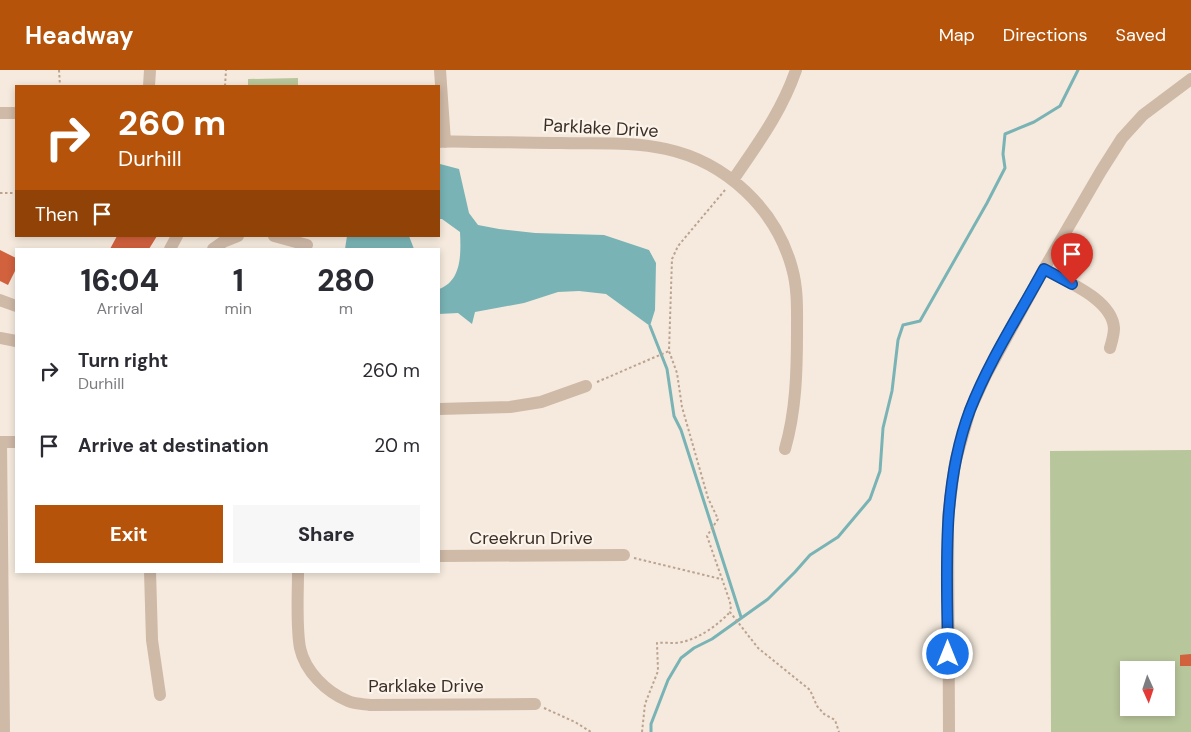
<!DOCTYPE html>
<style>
:root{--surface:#fff;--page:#f7f7f7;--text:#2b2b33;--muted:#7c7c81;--accent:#b45309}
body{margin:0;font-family:"DM Sans",sans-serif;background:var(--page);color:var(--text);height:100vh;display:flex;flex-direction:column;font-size:19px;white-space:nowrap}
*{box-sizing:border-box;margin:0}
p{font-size:16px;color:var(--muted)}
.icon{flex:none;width:28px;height:28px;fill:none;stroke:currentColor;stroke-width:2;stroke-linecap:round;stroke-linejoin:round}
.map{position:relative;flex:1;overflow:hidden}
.details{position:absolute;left:15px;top:178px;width:425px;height:325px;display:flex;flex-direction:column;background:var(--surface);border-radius:0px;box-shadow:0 2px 8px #0003}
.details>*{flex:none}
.banner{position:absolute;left:15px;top:15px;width:425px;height:152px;border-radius:0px;box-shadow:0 2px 8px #0003;background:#b45309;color:#fff;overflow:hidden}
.needle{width:32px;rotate:177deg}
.buttons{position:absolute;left:1120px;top:591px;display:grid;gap:10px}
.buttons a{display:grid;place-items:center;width:55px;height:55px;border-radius:0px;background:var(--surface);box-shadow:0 2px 8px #0003;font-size:25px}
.pin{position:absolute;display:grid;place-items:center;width:42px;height:42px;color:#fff;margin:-51px -21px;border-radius:50% 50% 50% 0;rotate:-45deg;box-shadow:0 0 5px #0007}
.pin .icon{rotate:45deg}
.me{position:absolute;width:55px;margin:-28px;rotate:0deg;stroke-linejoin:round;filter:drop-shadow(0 0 4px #0008)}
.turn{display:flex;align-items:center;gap:18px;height:105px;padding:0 20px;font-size:22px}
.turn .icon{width:65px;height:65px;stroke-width:2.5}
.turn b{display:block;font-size:35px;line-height:42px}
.then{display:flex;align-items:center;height:48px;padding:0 20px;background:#0003;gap:10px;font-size:19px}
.eta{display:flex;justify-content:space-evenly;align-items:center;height:85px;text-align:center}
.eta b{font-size:30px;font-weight:800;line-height:35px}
.button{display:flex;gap:10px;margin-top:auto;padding:10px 20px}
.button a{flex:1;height:58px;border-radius:0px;background:var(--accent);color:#fff;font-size:20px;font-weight:800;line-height:58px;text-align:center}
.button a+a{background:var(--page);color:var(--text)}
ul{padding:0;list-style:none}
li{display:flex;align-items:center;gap:15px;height:75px;padding:0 20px}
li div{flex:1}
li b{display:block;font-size:19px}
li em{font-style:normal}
header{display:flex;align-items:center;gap:30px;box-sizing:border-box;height:70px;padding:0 25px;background:var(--accent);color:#fff}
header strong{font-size:24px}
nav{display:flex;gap:28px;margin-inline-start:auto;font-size:18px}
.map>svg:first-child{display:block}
.green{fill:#b8c69b;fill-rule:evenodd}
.water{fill:#79b3b5}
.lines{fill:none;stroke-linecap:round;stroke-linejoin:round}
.stream{stroke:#79b3b5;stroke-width:3}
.building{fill:#d2613e}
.path{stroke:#bba391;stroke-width:2;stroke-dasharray:2.5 2.5;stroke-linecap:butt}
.minor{stroke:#cfb9a7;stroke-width:12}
.route-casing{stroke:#114b97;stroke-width:12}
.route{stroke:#1a73e8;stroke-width:9}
.labels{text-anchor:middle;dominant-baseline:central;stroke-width:4.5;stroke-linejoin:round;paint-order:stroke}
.street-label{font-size:18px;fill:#3b2e28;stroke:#fcf4ea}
</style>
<header>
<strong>Headway</strong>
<nav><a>Map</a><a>Directions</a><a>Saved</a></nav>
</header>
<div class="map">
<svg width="1191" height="662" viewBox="0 0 1191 662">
<rect width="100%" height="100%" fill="#f5eadd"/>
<path class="green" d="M298,8V16H248V9Z
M1191,380V662H1051L1050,381ZM1129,600H1166V638H1129Z"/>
<path class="water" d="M440,94L459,99L469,143L478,155L499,159L535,163L604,165L649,180L656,193L655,240L650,256L606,224L579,221L558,222L524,233L475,242L472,254L458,243L439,244V219C462,211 461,183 460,162L442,149H439V95Z
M347,166H409L414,179H345Z"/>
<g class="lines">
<path class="stream" d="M650,256L667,299L674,346L681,360L741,547
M651,662V654L668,610L681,588L694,578L712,569L768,529L795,502L810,485L838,467L870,429L880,401L883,358L892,321L898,270L903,255L920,251L987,133L1005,98L1003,84L1005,64L1034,52L1060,36L1078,0"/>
</g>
<path class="building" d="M117,166H157L149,179H110Z
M0,180L16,188V199L8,215L0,211Z
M1191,584V596H1180V585Z"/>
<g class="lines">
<path class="path" d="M59,0L60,16
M225,16L226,0
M725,120L678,176L672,189L669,281L677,303L682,337L708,428L718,449L707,466L729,529L731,536L730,542L758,578L810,620L817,636L824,644L835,650L839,662
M0,123H16
M597,312L669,281
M634,488L721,509
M544,638L575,652L591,662
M642,662L645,634L658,601L657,573C665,572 674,574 682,572C700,568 718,555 730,542"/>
<path class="minor" d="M440,0L445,72
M149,16L150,0
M0,43H16
M439,72C452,71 467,72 480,72C507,72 534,73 560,73C595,74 632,71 666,79C726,92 776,139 792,198C798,219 797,241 797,262C797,301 796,341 785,379
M733,110C758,73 781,43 796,0
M274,166L307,175
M170,179L177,166
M213,179L223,172L238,166
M1044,199C1067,212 1112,229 1114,258C1114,265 1112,271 1110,278
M0,230L16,236
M0,268L16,271
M439,339L510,337L541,332L586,316
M0,372H16
M1,372L4,662
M439,486L624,485
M150,501L152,570L160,625
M298,501C298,524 296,556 300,578C305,601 326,622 348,631C355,634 363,634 370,635L535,634
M949,662L948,447L955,393L970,340L986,305L1044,199L1101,101L1122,68L1143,45L1191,9"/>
</g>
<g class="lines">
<g class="route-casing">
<path id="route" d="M948,584C947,502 941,417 970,340C989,291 1019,245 1044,199L1072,214"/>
</g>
<use href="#route" class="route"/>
</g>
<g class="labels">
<g class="street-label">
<text transform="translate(601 58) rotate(3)">Parklake Drive</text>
<text x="531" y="468">Creekrun Drive</text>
<text x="426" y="616">Parklake Drive</text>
</g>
</g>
</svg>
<div class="buttons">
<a><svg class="needle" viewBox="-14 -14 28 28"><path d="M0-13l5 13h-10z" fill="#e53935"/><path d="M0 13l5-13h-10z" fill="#7c7c81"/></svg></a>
</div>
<div class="pin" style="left:1072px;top:214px;background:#d93025"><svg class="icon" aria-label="arrive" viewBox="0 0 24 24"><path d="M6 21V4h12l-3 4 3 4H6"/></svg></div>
<svg class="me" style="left:948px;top:584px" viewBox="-20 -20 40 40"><circle r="17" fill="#1a73e8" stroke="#fff" stroke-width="3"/><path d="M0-11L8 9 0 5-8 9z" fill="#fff"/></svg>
<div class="banner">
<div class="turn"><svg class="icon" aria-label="right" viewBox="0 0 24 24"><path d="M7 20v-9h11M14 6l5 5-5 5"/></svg><div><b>260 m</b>Durhill</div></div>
<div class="then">Then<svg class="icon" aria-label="arrive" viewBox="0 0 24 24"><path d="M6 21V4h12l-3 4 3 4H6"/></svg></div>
</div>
<section class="details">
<div class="eta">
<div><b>16:04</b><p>Arrival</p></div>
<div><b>1</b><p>min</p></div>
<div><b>280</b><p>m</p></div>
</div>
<ul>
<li><svg class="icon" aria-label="right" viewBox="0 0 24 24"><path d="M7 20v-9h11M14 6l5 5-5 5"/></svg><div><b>Turn right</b><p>Durhill</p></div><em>260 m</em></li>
<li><svg class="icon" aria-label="arrive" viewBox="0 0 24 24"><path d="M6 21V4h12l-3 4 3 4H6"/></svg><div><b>Arrive at destination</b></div><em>20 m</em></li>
</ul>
<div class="button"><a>Exit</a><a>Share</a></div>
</section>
</div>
